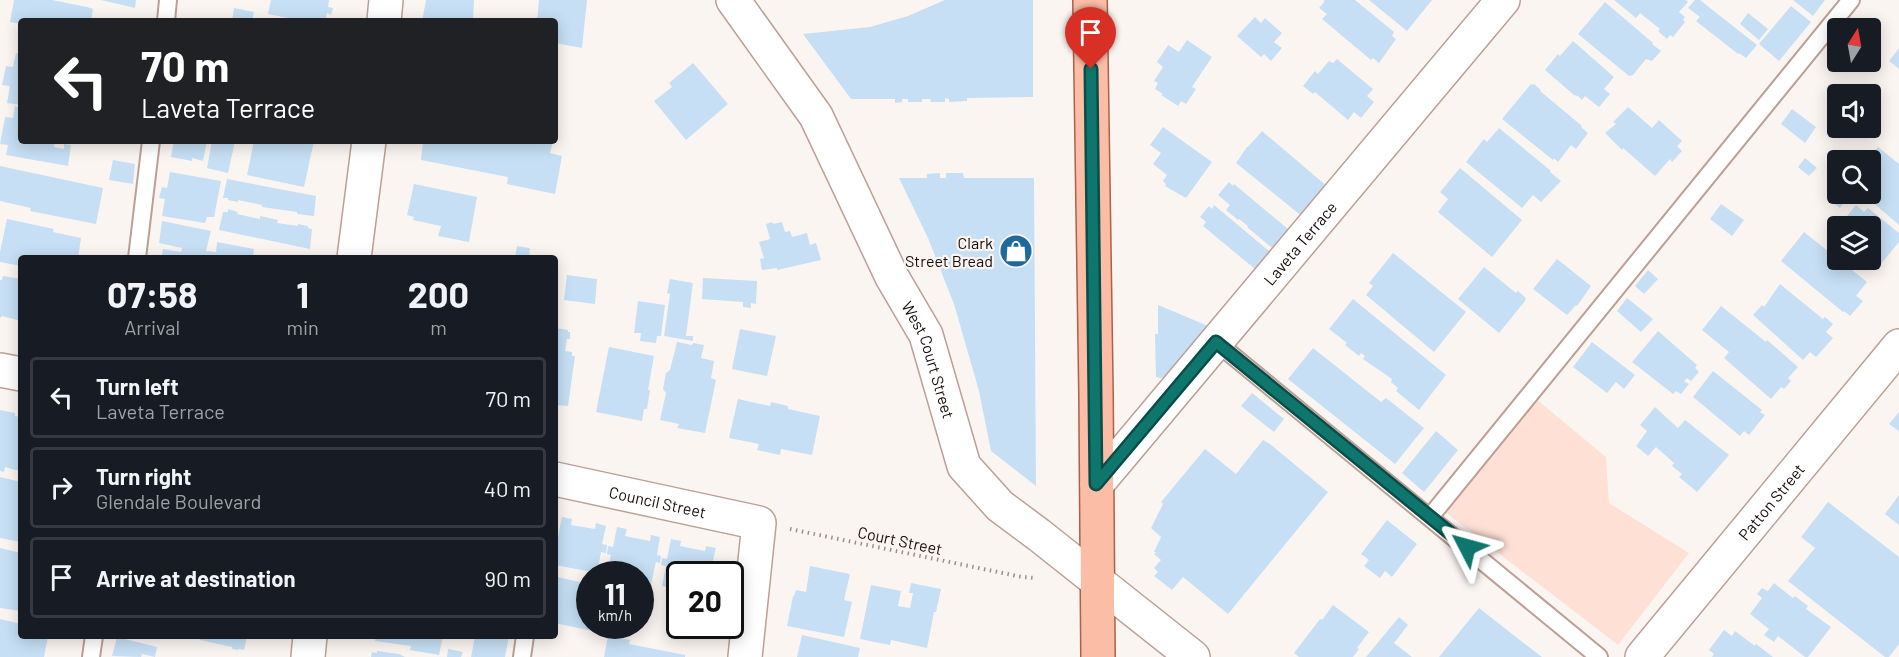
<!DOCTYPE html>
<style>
:root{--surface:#171b24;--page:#242831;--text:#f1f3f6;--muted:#9ea1a6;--line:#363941}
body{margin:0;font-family:Barlow,sans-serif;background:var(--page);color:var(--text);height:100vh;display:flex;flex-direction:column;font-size:22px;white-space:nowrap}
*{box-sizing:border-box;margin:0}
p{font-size:20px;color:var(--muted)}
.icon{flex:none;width:33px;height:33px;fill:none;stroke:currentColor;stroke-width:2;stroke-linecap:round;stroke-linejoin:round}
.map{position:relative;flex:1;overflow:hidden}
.drawer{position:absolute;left:18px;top:255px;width:540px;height:384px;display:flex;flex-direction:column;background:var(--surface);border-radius:6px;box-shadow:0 3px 15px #0003}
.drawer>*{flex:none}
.hud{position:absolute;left:18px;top:18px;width:540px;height:126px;border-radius:6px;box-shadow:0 3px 15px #0003;background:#202124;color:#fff;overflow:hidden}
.needle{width:39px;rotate:11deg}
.fabs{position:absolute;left:1827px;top:18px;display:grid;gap:12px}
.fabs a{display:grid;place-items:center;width:54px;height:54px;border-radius:6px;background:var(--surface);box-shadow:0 3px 15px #0003;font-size:30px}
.speed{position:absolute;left:576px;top:561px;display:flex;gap:12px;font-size:30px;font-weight:700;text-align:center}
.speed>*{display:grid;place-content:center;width:78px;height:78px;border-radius:50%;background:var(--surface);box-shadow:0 3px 15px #0003;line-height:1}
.speed small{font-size:15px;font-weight:400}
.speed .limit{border:3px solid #111;border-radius:9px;background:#fff;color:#111}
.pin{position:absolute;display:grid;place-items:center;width:51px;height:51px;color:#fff;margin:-62px -26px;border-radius:50% 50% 50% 0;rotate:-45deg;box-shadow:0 0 6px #0007}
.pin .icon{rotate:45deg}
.me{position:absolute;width:66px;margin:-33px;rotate:309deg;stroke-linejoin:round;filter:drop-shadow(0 0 4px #0008)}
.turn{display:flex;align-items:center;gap:21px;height:126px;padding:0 24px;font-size:27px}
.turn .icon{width:78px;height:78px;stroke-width:2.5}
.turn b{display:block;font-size:42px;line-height:51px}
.eta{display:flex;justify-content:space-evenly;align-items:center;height:102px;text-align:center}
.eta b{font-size:36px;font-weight:700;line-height:42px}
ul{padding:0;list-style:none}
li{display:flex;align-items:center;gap:18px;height:81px;margin:0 12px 9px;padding:0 12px;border:3px solid var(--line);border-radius:6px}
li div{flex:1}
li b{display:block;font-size:22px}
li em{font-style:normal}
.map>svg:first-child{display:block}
.green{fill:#fee0d5}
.building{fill:#c6dff4}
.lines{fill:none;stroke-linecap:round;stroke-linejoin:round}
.lane-casing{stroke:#bd9f94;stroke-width:20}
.street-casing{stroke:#bd9f94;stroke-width:36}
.primary-casing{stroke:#aa6248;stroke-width:36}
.path{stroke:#99918e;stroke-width:4;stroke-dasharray:1.5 4.5;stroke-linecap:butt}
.lane{stroke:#fff;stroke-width:16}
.street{stroke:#fff;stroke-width:33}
.primary{stroke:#fbbda6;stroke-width:33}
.route-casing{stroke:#0a4d48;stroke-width:15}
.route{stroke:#0f766e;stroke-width:10}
.labels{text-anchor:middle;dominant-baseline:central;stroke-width:4.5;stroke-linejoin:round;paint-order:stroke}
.poi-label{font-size:16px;fill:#160b08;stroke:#fbf5f2;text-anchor:end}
.street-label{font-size:16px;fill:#160b08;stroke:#fbf5f2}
</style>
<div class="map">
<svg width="1899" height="657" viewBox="0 0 1899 657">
<rect width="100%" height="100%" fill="#fbf5f2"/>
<path class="green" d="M1535,398L1606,457L1609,503L1689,553L1618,645L1445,512Z"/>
<path class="building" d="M14,0H52L87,7L93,9L91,21H21V24L10,22Z
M101,0H136L135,8Z
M271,0H329L328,7L333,8L331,15L327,13L325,21H303L268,14Z
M426,0H474L473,21H422Z
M539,0H587L582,48L555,43V21H537Z
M945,0H1033V97L967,98V101L949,102V99L945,98V102H931L930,99H922V102H908V99H902V102L895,103V99H851L803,34L870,27L908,16Z
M1323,0H1355L1394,32L1392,36L1396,39L1379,63L1373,58L1371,60L1322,19L1327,14L1319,8L1325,1Z
M1369,0H1432L1407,31Z
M1614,0H1686L1688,2L1679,12L1685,17L1683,20L1685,22L1673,37L1670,35L1667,39L1658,31L1660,29L1640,13L1636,18Z
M1695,0H1700L1757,45L1746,58L1739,53L1738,54L1696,21L1700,17L1688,8Z
M1793,0H1825L1813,16Z
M1605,2L1653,43L1652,44L1661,51L1652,61L1646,59L1633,75L1629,76L1578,34Z
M1791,6L1811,22L1779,61L1759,44Z
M234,8L254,12L252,21H232Z
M1748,13L1768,29L1759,40L1740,24Z
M1255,17L1261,23L1265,18L1282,33L1274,42L1282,48L1271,61L1264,54L1261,57L1237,36Z
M1187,40L1212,57L1192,87L1196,89L1186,104L1181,101L1178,106L1161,95L1163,94L1155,89L1158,83L1154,81L1163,67L1157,62L1168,45L1179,52Z
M1573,41L1614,77L1604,89L1610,94L1599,107L1585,96L1582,100L1578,96L1574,95L1545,70L1558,54L1560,56Z
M1899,48V69L1889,61Z
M16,53L21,54V105L7,103L10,86L2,85L6,66L13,67Z
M1337,59L1373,89L1367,96L1374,102L1361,118L1354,112L1348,120L1315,92L1313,94L1303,86L1315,71L1318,74L1329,61L1333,63Z
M693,63L728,104L686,140L654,101L672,87L669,83Z
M1531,84L1533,85L1534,84L1541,90L1540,91L1582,126L1581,127L1588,133L1576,149L1571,145L1558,162L1554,158L1553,160L1502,119Z
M15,106L21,108V141H55L54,147L64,149V144L71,145L68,166L6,155L8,145L0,144L5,117L13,118Z
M1628,107L1652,128L1659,120L1682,141L1677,146L1682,151L1672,162L1670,159L1655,176L1623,148L1622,150L1605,133L1616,124L1613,122Z
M1792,109L1816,127L1805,143L1781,124Z
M1163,127L1212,162L1186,198L1165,186L1166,184L1163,181L1167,175L1153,164L1161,153L1150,145Z
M1499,128L1551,171L1550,172L1561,181L1541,202L1533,195L1522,208L1466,162L1484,139L1487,142Z
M1262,131L1328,187L1303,217L1236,163L1247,147H1248Z
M174,141H207L203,161L192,158V161L171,157Z
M212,141H235L228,173L207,168Z
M254,141L267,143L268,141H314L304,187L247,175Z
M423,141H553L550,153L562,156L555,194L507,184L508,177L421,160Z
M1878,147L1899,164V225L1863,194H1870V160H1867Z
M1805,158L1817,168L1809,176L1798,167Z
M113,160L135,164L133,184L109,180Z
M0,166L103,188L96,224L30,211L31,208L0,201Z
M1460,168L1522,220L1492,257L1438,212L1448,199L1440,192Z
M170,172L221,181L214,217H207L205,223L162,216L165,199L159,198L162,187L167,188Z
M940,173V178H946V173H963L964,178H1034L1036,486L991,451L979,391L954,304L928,238L899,178H927V174Z
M227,179L316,196L314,216L297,214V212L262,207V205L238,200V202L228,200V198H223Z
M1229,182L1233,186L1234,184L1288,229L1272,248L1247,227L1248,226L1239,219L1238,220L1226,210L1230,205L1218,195Z
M414,184L477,197L469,242L438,236L441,226L413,220L414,217L407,215Z
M1837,194H1842L1847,198L1840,208L1831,201Z
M1721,204L1744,220L1732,236L1710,219Z
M1214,205L1269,251L1259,267L1257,266L1255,269L1203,226L1206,222L1200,217L1209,206L1212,209Z
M1856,205L1864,212L1868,208L1899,233V242L1876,270L1863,260H1870V226H1839Z
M228,209L238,212L237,214L260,219V216L278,220L277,223L298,226V224L308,226V228L312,229L310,249L219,230L223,212H228Z
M7,219L54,229L53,232L81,238L78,258H21V266L0,262V252Z
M162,221L211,231L206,251L216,252L217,242L254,249L253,258H161L163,249L181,252L182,248L159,243Z
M772,222L773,224L782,222L785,232L790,231L792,237L807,233L810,245L816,243L821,260L777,270V268L762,270L760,259L764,258L759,242L770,239L766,224Z
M1804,232L1867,282L1856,296L1863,301L1850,316L1844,311L1843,312L1781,261Z
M517,246L530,248L529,258H515Z
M1393,253L1466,312L1434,352L1366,295L1373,286L1369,283Z
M1557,259L1591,286L1577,306L1576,305L1567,315L1533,289Z
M1484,267L1516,293L1518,291L1526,298L1525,301L1499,333L1458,299Z
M1648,270L1658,279L1644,294L1635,286Z
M567,275L597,279L595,304L564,300Z
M3,276L21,279V321L2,316L0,318V280H2Z
M703,278L757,281L756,304L751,303V308L743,307V302L702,299Z
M670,279L693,283L686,336H693V341L664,336L670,294L667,293Z
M1780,284L1823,319L1825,317L1833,324L1826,332L1833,338L1816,357L1810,352L1803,360L1753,315L1762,305L1764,307Z
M1627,298L1653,319L1641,332L1617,311Z
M1353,299L1446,375L1419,410L1396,391L1398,388L1391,382L1392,379L1363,359L1365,356L1361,353L1359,356L1345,345L1347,343L1329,329Z
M638,301L665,305L661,336H657L656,343L640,341L641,333H634Z
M1158,305L1213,328L1171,380L1156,377L1155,334H1158Z
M1721,306L1766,342L1767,340L1798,367L1788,378L1791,381L1784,389L1781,387L1771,399L1724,358L1729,352L1702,330Z
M555,328L568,330V332H570V339H567L565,351L572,352V356H575L568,406L555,405Z
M740,329L776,336L767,376L732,369Z
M1658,331L1697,365L1695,368L1699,372L1691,381L1687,378L1684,381L1689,384L1681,394L1676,391L1673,394L1632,362Z
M677,342L692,345L693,343L704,345L701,358L714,361L711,378L716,380L705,433L677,428L679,424L660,420L666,393L663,389L666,373L670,370Z
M1592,342L1635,375L1624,389L1616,382L1607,393L1573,367Z
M609,347L654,356L648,390H650L647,409H644L642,421L596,412Z
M1313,348L1381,402L1386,398L1424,428L1395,464L1288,379Z
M1713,371L1762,410L1760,412L1765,415L1749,435L1744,431L1740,436L1693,397Z
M1252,393L1284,419L1274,432L1241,406Z
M738,399L770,406L771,402L788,406V409L820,416L812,455L781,449L780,455L757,450L759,444L729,438Z
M1655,407L1678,428L1685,420L1729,455L1697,492L1679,477L1682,474L1672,466L1674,463L1656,447L1648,456L1636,446L1647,431L1640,425Z
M0,410L15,413V416L21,417V459L19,471L5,467L4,472L0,471Z
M1899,412V431L1889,424Z
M1436,431L1458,450L1424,492L1402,473Z
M1263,440L1270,444L1328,492L1228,614L1183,577L1172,590L1154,576L1158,572L1154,568L1161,560L1154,554L1156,552H1154L1161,537L1151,528L1163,504L1161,502L1205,449L1236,474Z
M0,477L21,482V542L0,538Z
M1899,495V525L1885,514Z
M1828,502L1899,557V644L1889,657H1885L1788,581L1815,548L1801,537Z
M562,517L572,519L571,525L595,529L596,523L606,526L602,544L607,545L606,553L601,552L597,573L555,565V551Z
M1387,520L1417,544L1392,577L1385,571L1380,578L1364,566L1369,560L1361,554Z
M617,527L627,529L625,536L650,541L651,535L660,537L657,555L661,556L660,563L656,562L651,584L640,582V574H607L611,555L607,554L608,546L613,547Z
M671,539L681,541L680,546L705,551L706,546L716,548L712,564L717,565V574H680V590L662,586L666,566L661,565L662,558L667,559Z
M0,548L21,553V611L0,608Z
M810,566L850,574L844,600L852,602L844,637L787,626L793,596H794L796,590L806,592Z
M557,577L580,582L578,589L590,591V626H619L618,634L616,633L615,636L555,623V585Z
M911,583L941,589L936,612H934L927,648L891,640L890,645L860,639L871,585L901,591L898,606L910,608L913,593H909Z
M1774,583L1793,598L1795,596L1808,606L1806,609L1831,627L1808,657H1805L1778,636L1774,642L1764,635L1769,629L1750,614L1762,598L1757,594L1762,588L1768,591Z
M1333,605L1369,632L1357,648L1359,649L1353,657H1299L1294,653L1320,619L1322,620Z
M1479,608L1525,644L1542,657H1439Z
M1399,617L1408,625L1394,643L1412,657H1366Z
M0,619L21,624V636H48L44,657H0Z
M1724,630L1732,636L1735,631L1755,646L1756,644L1773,657H1712L1714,654L1709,650Z
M802,635L860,648L858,657H797Z
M201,636H247L244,650L239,649L238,650L232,649V647L200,640Z
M376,636H443L439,655L410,650L411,646L375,641Z
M475,636H509L505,657H471Z
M608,636L630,640L629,644L685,655V657H604Z
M117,637L157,647L155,657L142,654L141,657L112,656Z
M448,649L463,652L461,657H447Z
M377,651L399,654L405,657H371L372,652L377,653Z"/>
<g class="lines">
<g class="lane-casing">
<path id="lane" d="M166,21L168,0
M137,258L151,141
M1216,342L1599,657
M1430,517L1851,0
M91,657L94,636
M522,657L525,636"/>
</g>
<g class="street-casing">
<g id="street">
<path id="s1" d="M733,0L816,116L892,277L926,335L964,466L1000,506L1039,535L1193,657"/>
<path d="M384,21L386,0"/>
<path d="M354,258L369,141"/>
<path d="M0,370L21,374"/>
<path id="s2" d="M555,479L759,523L745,657"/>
<path id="s3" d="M1097,484L1503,0"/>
<path d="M308,657L310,636"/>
<path id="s4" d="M1642,657L1899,346"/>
</g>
</g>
<g class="primary-casing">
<path id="primary" d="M1090,0L1096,394L1098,657"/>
</g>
<path class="path" d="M790,529L1022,577L1036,578"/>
<use href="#lane" class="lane"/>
<use href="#street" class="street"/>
<use href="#primary" class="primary"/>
</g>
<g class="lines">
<g class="route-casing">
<path id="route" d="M1091,69L1096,484L1216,342L1467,547"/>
</g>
<use href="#route" class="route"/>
</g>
<defs>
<g id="shop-disc" transform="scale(1.725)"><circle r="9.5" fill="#1f6a9d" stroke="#fbf5f2"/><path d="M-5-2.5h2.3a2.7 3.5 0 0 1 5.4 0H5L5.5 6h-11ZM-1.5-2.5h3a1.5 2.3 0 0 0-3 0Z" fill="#fff"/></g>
</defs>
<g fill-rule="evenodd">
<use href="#shop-disc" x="1016" y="251"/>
</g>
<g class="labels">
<g class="poi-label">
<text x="993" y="242">Clark<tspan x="993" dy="18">Street Bread</tspan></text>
</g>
<g class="street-label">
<text stroke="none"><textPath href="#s3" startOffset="315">Laveta Terrace</textPath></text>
<text stroke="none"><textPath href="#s1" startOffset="412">West Court Street</textPath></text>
<text stroke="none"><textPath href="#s2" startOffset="105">Council Street</textPath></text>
<text stroke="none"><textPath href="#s4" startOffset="202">Patton Street</textPath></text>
<text transform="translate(900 540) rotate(12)">Court Street</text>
</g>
</g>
</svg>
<div class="fabs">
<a><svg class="needle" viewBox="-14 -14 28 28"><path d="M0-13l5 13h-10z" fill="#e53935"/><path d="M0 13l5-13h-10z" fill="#9ea1a6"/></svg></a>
<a><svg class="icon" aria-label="sound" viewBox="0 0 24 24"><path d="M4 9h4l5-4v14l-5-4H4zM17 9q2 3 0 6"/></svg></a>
<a><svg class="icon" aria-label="search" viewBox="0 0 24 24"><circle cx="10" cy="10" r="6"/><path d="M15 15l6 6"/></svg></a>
<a><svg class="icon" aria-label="layers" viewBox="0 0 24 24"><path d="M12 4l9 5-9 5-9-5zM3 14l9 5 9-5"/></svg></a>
</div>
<div class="speed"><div>11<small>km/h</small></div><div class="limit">20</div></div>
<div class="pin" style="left:1091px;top:69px;background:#d93025"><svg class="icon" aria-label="arrive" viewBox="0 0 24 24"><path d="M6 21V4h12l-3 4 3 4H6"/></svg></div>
<svg class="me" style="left:1467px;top:547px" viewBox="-20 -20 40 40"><path d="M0-17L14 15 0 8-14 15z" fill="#0f766e" stroke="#fff" stroke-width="4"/></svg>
<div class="hud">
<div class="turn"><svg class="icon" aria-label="left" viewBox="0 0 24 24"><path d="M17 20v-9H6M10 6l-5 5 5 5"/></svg><div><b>70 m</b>Laveta Terrace</div></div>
</div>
<section class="drawer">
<div class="eta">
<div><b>07:58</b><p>Arrival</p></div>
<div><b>1</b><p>min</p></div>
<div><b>200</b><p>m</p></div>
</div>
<ul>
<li><svg class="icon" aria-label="left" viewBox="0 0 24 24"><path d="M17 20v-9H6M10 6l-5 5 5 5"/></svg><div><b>Turn left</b><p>Laveta Terrace</p></div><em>70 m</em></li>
<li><svg class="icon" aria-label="right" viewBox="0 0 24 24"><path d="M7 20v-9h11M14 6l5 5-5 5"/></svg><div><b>Turn right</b><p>Glendale Boulevard</p></div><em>40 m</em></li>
<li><svg class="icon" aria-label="arrive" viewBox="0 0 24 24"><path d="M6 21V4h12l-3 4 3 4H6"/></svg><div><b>Arrive at destination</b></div><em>90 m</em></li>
</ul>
</section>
</div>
